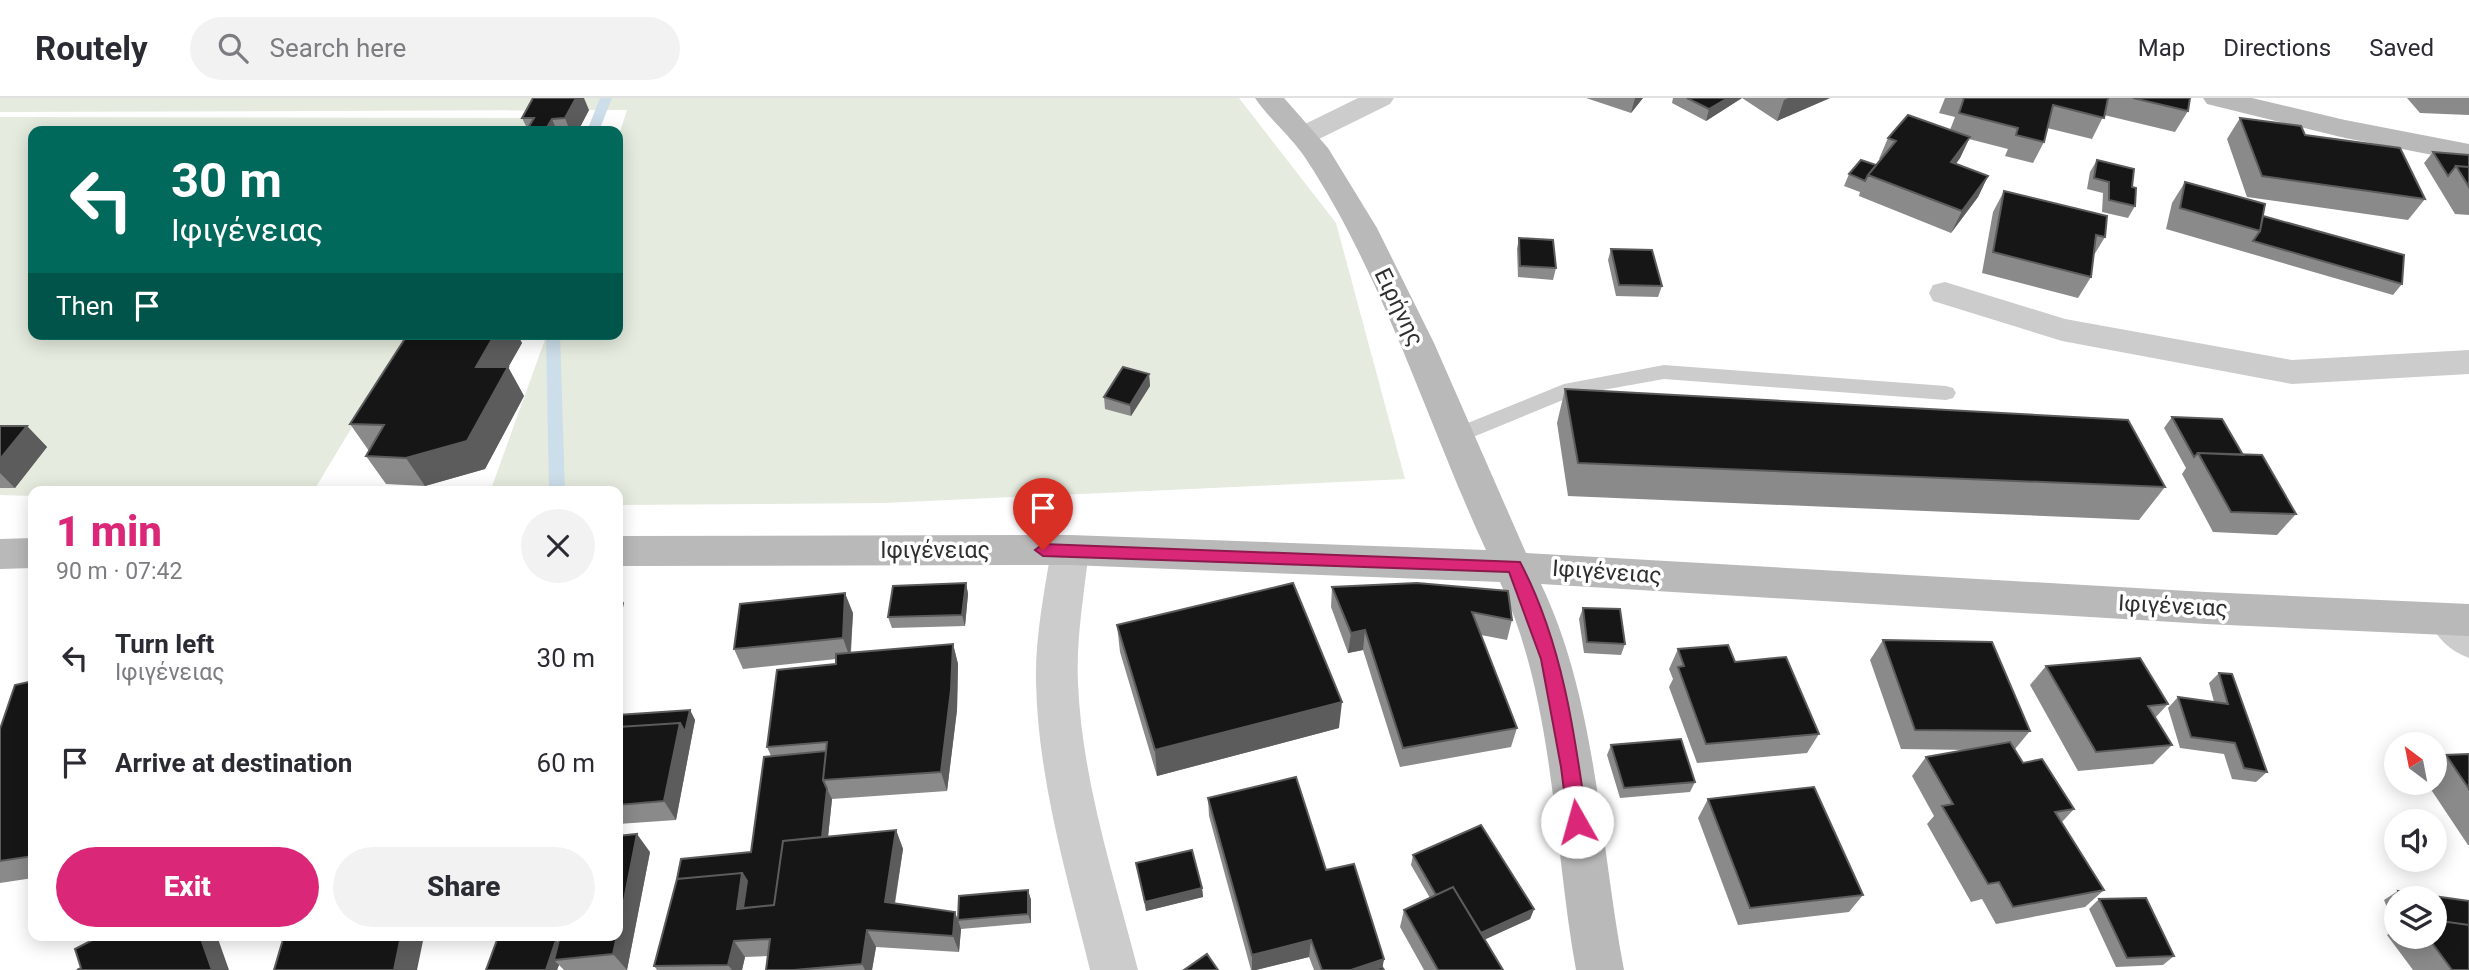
<!DOCTYPE html>
<meta charset="utf-8">
<style>
:root{--surface:#fff;--page:#f2f2f3;--text:#2b2b33;--muted:#7c7c81;--line:#e1e1e2;--accent:#db2777}
body{margin:0;font-family:Roboto,sans-serif;background:var(--page);color:var(--text);height:100vh;display:flex;flex-direction:column;font-size:26px;white-space:nowrap}
*{box-sizing:border-box;margin:0}
p{font-size:23px;color:var(--muted)}
.icon{flex:none;width:38px;height:38px;fill:none;stroke:currentColor;stroke-width:2;stroke-linecap:round;stroke-linejoin:round}
.map{position:relative;flex:1;overflow:hidden}
.side{position:absolute;left:28px;top:388px;width:595px;height:455px;display:flex;flex-direction:column;background:var(--surface);border-radius:14px;box-shadow:0 4px 18px #0003}
.side>*{flex:none}
.top-card{position:absolute;left:28px;top:28px;width:595px;height:214px;border-radius:14px;box-shadow:0 4px 18px #0003;background:#00695c;color:#fff;overflow:hidden}
.needle{width:46px;rotate:328deg}
.tools{position:absolute;left:2384px;top:634px;display:grid;gap:14px}
.tools a{display:grid;place-items:center;width:63px;height:63px;border-radius:50%;background:var(--surface);box-shadow:0 4px 18px #0003;font-size:35px}
.pin{position:absolute;display:grid;place-items:center;width:60px;height:60px;color:#fff;margin:-72px -30px;border-radius:50% 50% 50% 0;rotate:-45deg;box-shadow:0 0 7px #0007}
.pin .icon{rotate:45deg}
.me{position:absolute;width:77px;margin:-38px;rotate:353deg;stroke-linejoin:round;filter:drop-shadow(0 0 5px #0008)}
.turn{display:flex;align-items:center;gap:24px;height:147px;padding:0 28px;font-size:32px}
.turn .icon{width:91px;height:91px;stroke-width:2.5}
.turn b{display:block;font-size:49px;line-height:60px}
.then{display:flex;align-items:center;height:66px;padding:0 28px;background:#0003;gap:14px;font-size:26px}
.round{display:grid;place-items:center;flex:none;width:74px;height:74px;border-radius:37px;background:var(--page)}
.head{display:flex;align-items:center;justify-content:space-between;height:119px;padding:0 28px}
h1{font-size:42px;font-weight:800;line-height:52px;color:var(--accent)}
.action{display:flex;gap:14px;margin-top:auto;padding:14px 28px}
.action a{flex:1;height:80px;border-radius:42px;background:var(--accent);color:#fff;font-size:28px;font-weight:800;line-height:80px;text-align:center}
.action a+a{background:var(--page);color:var(--text)}
ul{padding:0;list-style:none}
li{display:flex;align-items:center;gap:21px;height:105px;padding:0 28px}
li div{flex:1}
li b{display:block;font-size:26px}
li em{font-style:normal}
header{display:flex;align-items:center;gap:42px;box-sizing:border-box;height:98px;padding:0 35px;background:var(--surface);border-bottom:2px solid var(--line)}
header strong{font-size:33px}
nav{display:flex;gap:38px;margin-inline-start:auto;font-size:24px}
.search{width:490px;height:63px;background:var(--page);display:flex;align-items:center;gap:18px;box-sizing:border-box;padding:0 24px;border-radius:38px;color:var(--muted);font-size:26px}
.map>svg:first-child{display:block}
.green{fill:#e5ebde}
.lines{fill:none;stroke-linecap:round;stroke-linejoin:round}
.stream{fill:#ccdee9;fill-rule:evenodd}
.lane{fill:#ccc;fill-rule:evenodd}
.street{fill:#ccc;fill-rule:evenodd}
.secondary{fill:#b9b9b9;fill-rule:evenodd}
.wall{fill:#8a8a8a;fill-rule:evenodd}
.shaded-wall{fill:#5c5c5c}
.building{fill:#161616;stroke:#5c5c5c;stroke-width:2}
.route{fill:#db2777;stroke:#8e194d;stroke-width:2}
.labels{text-anchor:middle;dominant-baseline:central;stroke-width:7;stroke-linejoin:round;paint-order:stroke}
.street-label{font-size:23px;fill:#2f2f2f;stroke:#fff}
</style>
<header>
<strong>Routely</strong>
<div class="search"><svg class="icon" aria-label="search" viewBox="0 0 24 24"><circle cx="10" cy="10" r="6"/><path d="M15 15l6 6"/></svg>Search here</div>
<nav><a>Map</a><a>Directions</a><a>Saved</a></nav>
</header>
<div class="map">
<svg width="2469" height="872" viewBox="0 0 2469 872">
<rect width="100%" height="100%" fill="#fff"/>
<path class="green" d="M0,0H1239L1336,125L1405,381L884,405L618,407V394H490L547,236H618V40L627,12L0,14Z
M0,19L538,20L530,33H33V236H408L313,394H33V398L0,397Z"/>
<g class="lines">
<path class="stream" d="M600,0H612L599,33H587Z
M546,236H560L565,394H549Z"/>
<path class="lane" d="M1664,267L1946,288L1953,290L1956,295L1953,300L1946,302L1664,281L1575,297L1456,346L1448,343L1445,338L1448,333L1564,286Z"/>
<path class="street" d="M1358,0H1394L1390,6L1313,44L1303,47L1293,44L1288,38L1293,32Z
M1945,184L2065,221L2292,262L2469,252V276L2292,286L2062,243L1933,203L1929,195L1933,187Z
M1070,437L1084,441L1089,452C1084,496 1076,541 1078,585C1082,683 1114,778 1138,872H1090C1067,778 1038,682 1036,584C1035,540 1044,496 1051,452L1056,441Z
M2448,506L2462,510L2469,517V560C2450,553 2437,540 2428,522L2434,510Z"/>
<path class="secondary" d="M1255,0H1284L1328,50L1377,130L1434,245L1526,455L2206,494L2469,506V538L2206,526L1541,486C1597,603 1600,746 1624,872H1576C1553,744 1555,604 1500,484L1070,467L618,468V438L1070,437L1486,452C1427,325 1384,179 1306,61C1292,39 1270,22 1255,0Z
M2203,0H2252L2345,22L2469,46V64L2345,40L2207,6Z
M33,440V470L0,471V441Z"/>
</g>
<path class="wall" d="M1586,0H1643L1631,15Z
M1673,0H1742L1706,23L1672,5Z
M1742,0H1830L1777,23Z
M1945,0H2190L2188,13L2175,34L2104,17L2092,41L2047,30L2044,44L2033,65L2005,58L2008,51L1969,41L1960,60L1956,66L1988,78L1978,99L1951,135L1859,98L1860,94L1844,88L1849,76L1876,67L1881,62L1879,61L1888,40L1950,32L1955,19L1939,15Z
M2407,0H2469V17L2420,15Z
M589,12L578,33H519L527,30L522,20Z
M2240,20L2305,37L2425,101L2408,122L2247,99L2227,41Z
M2433,54L2469,57V117L2455,116L2424,65Z
M2097,62L2135,108L2128,120L2102,114L2103,95L2087,91L2090,74Z
M2185,84L2263,118L2402,186L2393,197L2166,131L2172,105Z
M2004,93L2105,139L2094,157L2091,179L2078,200L1982,175L1993,114Z
M1519,140L1556,170L1553,182L1518,179L1517,151Z
M1611,151L1662,188L1658,199L1616,198L1608,162Z
M408,236H517L522,245L508,269L524,298L485,371L425,388L386,386L366,358L369,353L350,326Z
M1149,276L1150,288L1131,318L1105,311L1104,299Z
M1565,291L2165,389L2139,422L1568,398L1557,325Z
M2172,319L2243,357L2296,416L2277,437L2213,434L2182,376L2186,370L2164,330Z
M0,328H27L47,349L15,390H0Z
M966,485L968,496L965,528L892,530L888,519Z
M1417,485L1512,522L1507,542L1481,537L1517,630L1511,649L1400,669L1363,552L1348,555L1331,509L1332,489Z
M1583,510L1625,546L1621,557L1584,555L1579,521Z
M853,515L851,555L953,546L958,566L957,612L947,693L832,701L828,739L896,732L903,751L895,806L958,822L1028,792L1031,802V825L961,831L959,854L876,849L872,872H766L768,858L745,859L742,872H657L654,868L751,754L771,658L767,649L836,566V561L743,571L734,551Z
M1117,527L1339,630L1157,678L1120,554Z
M1883,542L2030,633L2015,651L2023,665L2074,711L2062,724L2104,792L2085,809L1996,826L1982,801L1971,804L1927,726L1934,718L1912,678L1926,659L1968,652L1901,651L1870,562Z
M1678,551L1735,564L1819,636L1807,655L1697,665L1669,589L1673,581L1669,571Z
M2046,568L2168,606L2155,620L2172,647L2153,666L2078,673L2030,587Z
M2219,575L2267,674L2256,684L2232,681L2224,656L2180,650L2168,610L2178,599L2214,604L2209,585Z
M33,583V780L0,785V631Z
M690,612L695,622L676,722L618,726V617Z
M1611,647L1695,684L1690,694L1620,700L1607,657Z
M2469,656V747H2468L2426,684H2434V666L2446,657Z
M1208,700L1326,772L1384,861L1382,869L1384,872H1314L1309,859L1256,872H1251L1209,718Z
M1708,701L1863,797L1849,814L1738,827L1698,720Z
M650,754L627,872H564L559,867L557,872H486L558,844Z
M1413,757L1534,811L1530,821L1485,841L1503,872H1424L1400,829L1404,812L1430,800L1411,767Z
M1136,765L1202,790L1203,799L1146,813Z
M2398,793L2469,803V872H2413L2387,837L2396,831L2384,802ZM2396,800H2434V838H2396Z
M2099,801L2174,858L2163,867L2116,869L2089,811Z"/>
<path class="shaded-wall" d="M576,0H584L589,12L578,33H570L565,20Z
M1635,0H1643L1631,15Z
M1728,0H1742L1706,23L1709,11Z
M1788,0H1830L1777,23L1784,2Z
M552,21L557,33H548L546,31Z
M1970,39L1960,60L1941,85L1951,64Z
M1988,78L1978,99L1951,135L1962,113Z
M495,236H517L522,245L492,298L476,269Z
M508,269L524,298L485,371L425,388L406,360Z
M1149,276L1150,288L1131,318L1130,307Z
M27,328L47,349L15,390L0,375V361Z
M966,485L968,496L965,528L962,517Z
M618,495L624,505L618,533Z
M845,495L853,515L850,560L843,540Z
M1365,532L1363,552L1348,555L1351,535Z
M953,546L958,566L957,612L947,693L941,674Z
M1342,604L1339,630L1157,678L1155,652Z
M690,612L695,622L676,722L664,703L680,625Z
M827,691L832,701L826,758L821,748Z
M896,732L903,751L892,821L885,804Z
M637,736L650,754L627,872L613,856L617,838H618V833Z
M742,775L753,792L749,818L737,811Z
M1202,790L1203,799L1146,813L1145,804Z
M1028,792L1031,802V825L1028,816Z
M1534,811L1530,821L1473,847L1476,838Z
M955,814L961,831L959,854L953,838Z
M867,832L876,849L872,872H865L862,866Z
M200,838H217L229,872H212Z
M401,838H424L417,872H394Z
M556,842L564,851L554,862L559,867L557,872H546Z
M1311,842L1309,859L1256,872H1252V857Z
M734,843L745,859L742,872H732L728,867Z
M1384,861L1382,872H1351Z"/>
<path class="building" d="M533,0H576L565,20L552,21L546,31L554,30L553,33H519L520,31L528,30L534,20H522Z
M1687,0H1728L1709,11Z
M1964,0H2108L2104,20L2053,7L2044,44L2016,37L2018,30L1959,15Z
M2133,0H2190L2188,13Z
M1908,17L1970,39L1951,64L1988,78L1962,113L1868,77L1896,43L1888,40Z
M2240,20L2301,28L2305,37L2400,50L2425,101L2262,78Z
M2433,54L2469,57V69L2456,68L2448,78Z
M1861,62L1876,67L1868,77L1865,83L1849,76Z
M2097,62L2134,71L2132,89L2136,90L2135,108L2109,102V84L2094,80Z
M2456,68L2469,69V89Z
M2185,84L2265,106L2260,133L2180,110Z
M2004,93L2107,118L2105,139L2096,137L2091,179L1993,154Z
M2263,118L2404,157L2402,186L2253,143L2260,133Z
M1519,140L1553,142L1556,170L1520,168Z
M1611,151L1652,152L1662,188L1619,187Z
M408,236H495L476,269H508L467,343L406,360L366,358L384,327L350,326Z
M1123,269L1149,276L1130,307L1104,299Z
M1565,291L2128,322L2165,389L1578,365Z
M2172,319L2222,321L2243,357L2198,355L2194,359Z
M0,328H27L0,361Z
M2198,355L2262,357L2296,416L2231,414Z
M966,485L962,517L888,519L893,488Z
M1293,485L1342,604L1155,652L1117,527Z
M1417,485L1508,493L1512,522L1472,514L1517,630L1403,650L1365,532L1351,535L1332,489Z
M845,495L843,540L734,551L740,506Z
M1583,510L1620,511L1625,546L1587,544Z
M1883,542L1992,544L2030,633L1915,632Z
M953,546L951,592L941,674L823,682L827,644L767,649L777,572L836,566V556Z
M1728,547L1735,564L1786,559L1819,636L1706,646L1678,569L1684,568L1678,551Z
M2140,560L2168,606L2148,608L2172,647L2096,654L2046,568Z
M2219,575L2232,576L2267,674L2244,670L2235,645L2191,639L2178,599L2228,606Z
M33,583V758L0,763V631L15,587Z
M690,612L685,634L680,625L618,629V617Z
M680,625L664,703L618,707V629Z
M1681,641L1695,684L1624,690L1611,647Z
M2010,644L2023,665L2042,661L2074,711L2055,714L2104,792L2013,809L1999,784L1988,786L1942,708L1953,706L1926,659Z
M826,653L823,682L827,691L822,739L783,743L774,807L743,810L747,783L742,775L677,781L681,761L751,754L764,659Z
M2469,656V691L2446,657Z
M1296,679L1326,772L1354,766L1384,861L1351,872H1322L1311,842L1252,857L1208,700Z
M1814,689L1863,797L1750,810L1708,701Z
M1481,727L1534,811L1481,835L1453,789L1436,797L1413,757Z
M896,732L885,804L955,814L953,838L867,832L862,866L794,872H766L770,841L734,843L728,867L654,868L677,781L742,775L737,811L774,807L783,743Z
M637,736L618,833V738Z
M1192,752L1202,790L1145,804L1136,765Z
M1453,789L1503,872H1438L1404,812Z
M1028,792V816L958,822L959,798Z
M2398,793L2469,803V827L2434,822V800H2400Z
M2146,800L2174,858L2127,860L2099,801Z
M2434,822L2469,827V872H2452L2427,838H2434Z
M100,838H200L212,872H77L81,870L75,851Z
M284,838H401L394,872H274Z
M560,838H617L613,856L554,862Z
M497,842H556L546,872H486Z
M1207,856L1218,872H1184Z
M1382,869L1384,872H1372Z"/>
<path class="route" d="M1043,446L1520,464C1562,543 1575,636 1587,724L1584,730L1577,733L1571,730L1568,724L1561,669L1541,561L1509,474L1043,458L1035,452Z"/>
<g class="labels">
<g class="street-label">
<text transform="translate(1399 209) rotate(64)">Ειρήνης</text>
<text x="935" y="452">Ιφιγένειας</text>
<text transform="translate(1607 474) rotate(4)">Ιφιγένειας</text>
<text transform="translate(2173 508) rotate(3)">Ιφιγένειας</text>
</g>
</g>
</svg>
<div class="tools">
<a><svg class="needle" viewBox="-14 -14 28 28"><path d="M0-13l5 13h-10z" fill="#e53935"/><path d="M0 13l5-13h-10z" fill="#7c7c81"/></svg></a>
<a><svg class="icon" aria-label="sound" viewBox="0 0 24 24"><path d="M4 9h4l5-4v14l-5-4H4zM17 9q2 3 0 6"/></svg></a>
<a><svg class="icon" aria-label="layers" viewBox="0 0 24 24"><path d="M12 4l9 5-9 5-9-5zM3 14l9 5 9-5"/></svg></a>
</div>
<div class="pin" style="left:1043px;top:452px;background:#d93025"><svg class="icon" aria-label="arrive" viewBox="0 0 24 24"><path d="M6 21V4h12l-3 4 3 4H6"/></svg></div>
<svg class="me" style="left:1577px;top:724px" viewBox="-20 -20 40 40"><circle r="19" fill="#fff"/><path d="M0-13L10 11 0 6-10 11z" fill="#db2777"/></svg>
<div class="top-card">
<div class="turn"><svg class="icon" aria-label="left" viewBox="0 0 24 24"><path d="M17 20v-9H6M10 6l-5 5 5 5"/></svg><div><b>30 m</b>Ιφιγένειας</div></div>
<div class="then">Then<svg class="icon" aria-label="arrive" viewBox="0 0 24 24"><path d="M6 21V4h12l-3 4 3 4H6"/></svg></div>
</div>
<section class="side">
<div class="head"><div><h1>1 min</h1><p>90 m · 07:42</p></div><a class="round"><svg class="icon" aria-label="close" viewBox="0 0 24 24"><path d="M6 6l12 12M18 6L6 18"/></svg></a></div>
<ul>
<li><svg class="icon" aria-label="left" viewBox="0 0 24 24"><path d="M17 20v-9H6M10 6l-5 5 5 5"/></svg><div><b>Turn left</b><p>Ιφιγένειας</p></div><em>30 m</em></li>
<li><svg class="icon" aria-label="arrive" viewBox="0 0 24 24"><path d="M6 21V4h12l-3 4 3 4H6"/></svg><div><b>Arrive at destination</b></div><em>60 m</em></li>
</ul>
<div class="action"><a>Exit</a><a>Share</a></div>
</section>
</div>
